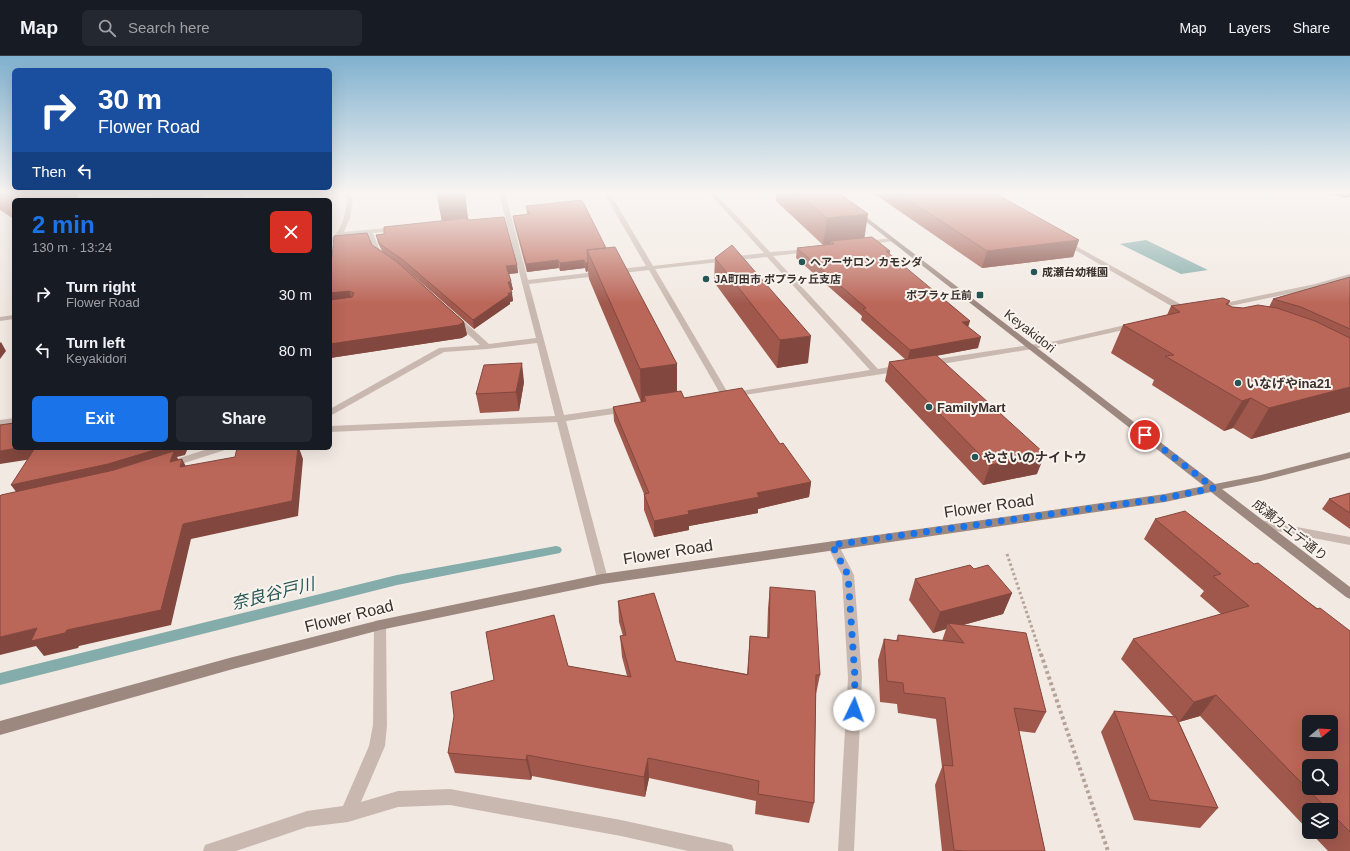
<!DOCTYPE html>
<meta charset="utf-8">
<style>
:root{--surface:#171b24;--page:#242831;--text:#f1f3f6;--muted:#9ea1a6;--line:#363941;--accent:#1a73e8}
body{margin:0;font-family:Helvetica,"Noto Sans JP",sans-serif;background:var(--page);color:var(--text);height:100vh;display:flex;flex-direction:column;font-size:15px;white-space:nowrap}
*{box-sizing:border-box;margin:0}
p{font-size:13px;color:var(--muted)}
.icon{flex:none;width:22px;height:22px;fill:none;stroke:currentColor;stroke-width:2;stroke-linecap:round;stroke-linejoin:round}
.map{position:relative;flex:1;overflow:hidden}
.sheet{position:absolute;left:12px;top:142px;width:320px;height:252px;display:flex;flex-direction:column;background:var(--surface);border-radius:6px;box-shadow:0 4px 16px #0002}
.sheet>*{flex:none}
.banner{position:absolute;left:12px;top:12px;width:320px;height:122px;border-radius:6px;box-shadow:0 4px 16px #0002;background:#1a4fa0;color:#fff;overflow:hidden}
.needle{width:26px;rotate:72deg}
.controls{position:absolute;left:1302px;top:659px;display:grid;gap:8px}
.controls a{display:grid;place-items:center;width:36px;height:36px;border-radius:6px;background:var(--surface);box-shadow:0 4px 16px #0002;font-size:20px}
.pin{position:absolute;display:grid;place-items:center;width:34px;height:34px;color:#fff;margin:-17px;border:2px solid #fff;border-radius:50%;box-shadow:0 1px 4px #0007}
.me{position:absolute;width:44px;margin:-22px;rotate:3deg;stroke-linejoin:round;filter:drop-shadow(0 0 3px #0008)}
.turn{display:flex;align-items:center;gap:14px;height:84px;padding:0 20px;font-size:18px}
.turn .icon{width:52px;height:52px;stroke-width:2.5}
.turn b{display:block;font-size:28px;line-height:34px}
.then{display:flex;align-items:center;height:38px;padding:0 20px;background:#0003;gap:8px;font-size:15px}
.round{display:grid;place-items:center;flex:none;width:42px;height:42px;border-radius:6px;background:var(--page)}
.summary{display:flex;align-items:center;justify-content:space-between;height:68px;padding:0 20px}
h1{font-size:24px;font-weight:800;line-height:30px;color:var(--accent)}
.button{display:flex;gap:8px;margin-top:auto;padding:8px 20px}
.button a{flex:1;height:46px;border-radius:6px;background:var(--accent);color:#fff;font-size:16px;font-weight:800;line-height:46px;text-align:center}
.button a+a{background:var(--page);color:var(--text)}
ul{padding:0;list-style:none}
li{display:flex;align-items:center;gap:12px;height:56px;padding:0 20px}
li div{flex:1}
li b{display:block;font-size:15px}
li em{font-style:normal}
header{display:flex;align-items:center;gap:24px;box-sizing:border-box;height:56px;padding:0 20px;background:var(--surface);border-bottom:1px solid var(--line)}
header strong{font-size:19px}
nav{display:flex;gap:22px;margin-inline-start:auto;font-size:14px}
.search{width:280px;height:36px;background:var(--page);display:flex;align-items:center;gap:10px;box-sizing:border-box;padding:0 14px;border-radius:6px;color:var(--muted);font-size:15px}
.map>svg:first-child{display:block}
.water{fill:#84acaa}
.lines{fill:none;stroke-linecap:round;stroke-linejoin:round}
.stream{fill:#84acaa;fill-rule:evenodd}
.path-far1{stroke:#b5a299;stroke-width:3;stroke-dasharray:2.5 2.5;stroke-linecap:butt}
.path{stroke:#b5a299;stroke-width:4;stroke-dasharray:3 3;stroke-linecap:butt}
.street{fill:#c9b8af;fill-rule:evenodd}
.secondary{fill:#9d8880;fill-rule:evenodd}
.wall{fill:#a0584c}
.shaded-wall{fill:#82473e}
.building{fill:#ba6658;stroke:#82473e;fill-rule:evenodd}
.route{stroke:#1a73e8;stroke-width:7;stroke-dasharray:0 12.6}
.poi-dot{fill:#255655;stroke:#f9f3ee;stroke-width:1.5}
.labels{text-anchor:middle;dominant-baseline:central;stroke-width:4;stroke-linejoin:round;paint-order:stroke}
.far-poi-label{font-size:11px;font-weight:bold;fill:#392f2c;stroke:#f9f3ee;text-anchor:start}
.street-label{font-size:13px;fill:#392f2c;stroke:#f9f3ee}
.poi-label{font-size:13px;font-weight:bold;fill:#392f2c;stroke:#f9f3ee;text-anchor:start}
.near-street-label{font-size:16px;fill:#392f2c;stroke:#f9f3ee}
.near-water-label{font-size:17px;font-style:italic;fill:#255655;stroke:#f9f3ee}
</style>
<header>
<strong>Map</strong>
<div class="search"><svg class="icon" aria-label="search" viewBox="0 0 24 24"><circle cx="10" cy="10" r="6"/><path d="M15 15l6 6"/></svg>Search here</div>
<nav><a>Map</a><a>Layers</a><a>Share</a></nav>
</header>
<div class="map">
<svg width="1350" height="795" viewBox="0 0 1350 795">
<rect width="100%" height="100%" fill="#f2e9e2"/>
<path class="water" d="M185,137H207L202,144H129L133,141Z
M1146,184L1208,214L1181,218L1120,188Z"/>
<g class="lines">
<path class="stream" d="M556,490L560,491L562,494L560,497L397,529L0,629V617L397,519Z"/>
<path class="path-far1" d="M1007,498L1041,599"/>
<path class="path" d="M1041,598L1108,795"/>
<path class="street" d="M241,137H247L243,144H237Z
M343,137H349L353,143L350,162L344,176L397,171L400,173L397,175L373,177L381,197L385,200V202C373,204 370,187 367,178L341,180L330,189V184C343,173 345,159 347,143Z
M499,137H505L528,224L646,210L604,137H610L653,210L764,197L709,137H715L770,196L811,193V195L809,196L773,200L878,313L900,309L904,312L900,315L876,319L725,342L721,339L649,214L529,228L564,359L627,350L632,353L627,356L566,365L608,523L606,526L602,528L598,526L557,366L330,376V370L555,360L537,287L487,293L444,296L330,360V353L439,292L480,289L452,264V260H458L489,288L536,282ZM767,201L870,314L728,337L655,213Z
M892,182L895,184L894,185L865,189L862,187L865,185Z
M1065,184L1191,254L1192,256L1188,258H1185L1063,187L1062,186Z
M1350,218V222L1316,232L1216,253L1212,251L1216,249L1315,228Z
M14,259V263L0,265V261Z
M1134,267L1138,269L1137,271L1056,289L930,310L926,307L930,304L1056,285Z
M14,362V368L0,370V364Z
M211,392H226L225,394L175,410L171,411L166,408L167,406Z
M1260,464L1350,481V489L1256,471L1254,468L1256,465Z
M833,485L837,486L854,519L862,622L854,795H838L848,622L842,519L827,489L829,486Z
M380,564L385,565L386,569L387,669L385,690L361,746L398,735L450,733L621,764L726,787L732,789L734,795H688L621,780L450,749L398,751L348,766L307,771L236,795H203L205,789L307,755L343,750L369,690L373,669L374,569L375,565Z"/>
<path class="secondary" d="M857,154L1215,428L1261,419L1350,396V402L1261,425L1222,433L1350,531V543L1346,541L1211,436L1165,446L602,528L380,574L233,613L0,679V665L233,601L380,564L602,518L1165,438L1204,430L855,157L854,156Z"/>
</g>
<path class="wall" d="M0,137L14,144V163L0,154Z
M437,137H465L468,164L517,209L518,217L509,218L513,234H511L513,245L510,246V248L474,273L401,209L464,266L467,279L462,282L330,302V201L372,189L382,195L378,187L376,179L384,178L442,165Z
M776,137H839L864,182L890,199L968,271L978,292L936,300L1037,418L983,429L885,325L889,306L906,304L861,264L862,260L796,202L797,192L830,188L823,189L776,145Z
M873,137H996L998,139L1079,184L1073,201L982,212Z
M1328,137H1350L1345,142Z
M526,150L606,192L677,308V336L684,342L780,388L811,426L809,441L758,453V457L689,470V474L654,481L644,454V438L614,365L613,351L641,346L589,223L588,215L586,216L585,212L560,215L559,212L527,216L514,167L513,160L527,158Z
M715,202L808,307L777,312L714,226Z
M1350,221V356L1251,383L1233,372L1224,375L1152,329L1154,324L1111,297L1123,269L1167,259L1171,250L1230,245L1228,249L1232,251L1243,252L1269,251L1273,243Z
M524,326L519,355L480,357L476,338Z
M1350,437V473L1322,453L1329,443Z
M1155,463L1254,508L1350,575V795H1328L1310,776H1331V754H1309V775L1200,660L1179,666L1218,752L1200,772L1134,764L1101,676L1114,655L1174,661L1121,603L1133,583L1221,558L1200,540L1204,535L1144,483Z
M974,513L1012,537L1003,558L963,569L1046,656L1035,677L1019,675L1045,795H942L935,729L942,711L936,663L898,657L897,648L880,646L878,604L884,583L896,585L898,579L942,585L946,573L933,577L909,544L915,523Z
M770,531L820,619L816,638L814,747L809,767L755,758L756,745L649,722L645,741L532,720L531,724L455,717L448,697L568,610L627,620L622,601L620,580H623L619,566L618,545L676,605L747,618L750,580L767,582L768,552Z"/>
<path class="shaded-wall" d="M55,137H77L78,144H14V155L6,142Z
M465,137L468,164L442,166L437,140Z
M1348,137H1350V141L1345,142Z
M868,158L864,185H831L830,188L823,189L827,162Z
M1079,184L1073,201L982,212L987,195Z
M886,195H890L888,205Z
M558,204L559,212L527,216L526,208Z
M584,204L585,212L560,215V207Z
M585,207H588V215L586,216Z
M517,209L518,217L507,218L506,210Z
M511,225L513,234H509L508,226Z
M349,235L353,247L330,249V237Z
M508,237H512L513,245L510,246V248L474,273L473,264Z
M970,265L967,275L962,266Z
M464,266L467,279L462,282L330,302V288Z
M811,280L808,307L777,312L780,284Z
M981,281L978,292L907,305L910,294Z
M1,286L6,295L0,303V287Z
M522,307L524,326L519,355L516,336Z
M677,308V342L644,340V346L641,347L640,313Z
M1350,331V356L1251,383L1269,352Z
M1251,342L1233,372L1224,375L1242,345Z
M17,392H39L45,401L0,408V395Z
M161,392H188L185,399L177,401L181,409L182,403L190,418L20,441L11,429Z
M298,392H299L303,403L298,460L191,483L171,569L79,590L78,592L44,600L36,590L0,599V581L37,572L67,574L183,468Z
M1045,398L1037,418L983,429L990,409Z
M811,426L809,441L758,453V457L689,470V474L654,481V465L688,455L757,437Z
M1012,537L1003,558L952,572L948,567L946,573L933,577L940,556Z
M1216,639L1200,660L1179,666L1194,646Z
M527,699L532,720L531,724L526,704Z
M648,702L649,722L645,741L644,721Z"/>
<path class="building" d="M0,137H55L54,138L6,142L0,138Z
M437,137H464V138L437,140Z
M797,137H839L868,158L827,162Z
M898,137H996L998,138H996L1079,184L987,195Z
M582,144L606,192L587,194L588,207H585L584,204L560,207L558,204L526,208L513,160L530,158L526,150Z
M504,161L517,209L506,210L511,225L508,226L512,237H508L509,239L473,264L403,204L380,188L376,179L384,178V171L468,162V164Z
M367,177L372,189L396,205L464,266L459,269L330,288V244L352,241L354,237L349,235L330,237V201H332L334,180Z
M872,181L890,195H886L970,265L962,266L981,281L910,294L863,253L866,252L797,192L834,188L831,185Z
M732,189L811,280L780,284L715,202Z
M615,191L677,308L640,313L587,194Z
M1350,221V273L1301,251L1273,243Z
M1223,242L1230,245L1226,248L1232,251L1243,252L1258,249L1277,252L1315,265L1350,282V331L1269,352L1251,342L1242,345L1165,300L1174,299L1123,269L1180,256L1171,250Z
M936,299L1045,398L990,409L889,306Z
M522,307L516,336L476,338L484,309Z
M742,332L780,388L783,387L811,426L757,437L759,441L688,455L689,458L654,465L644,438L649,437L613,351L646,345L644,340L681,335L684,342Z
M14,367V392H17L0,395V369Z
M35,392H161L108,408L11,429Z
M237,392H298L292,445L183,468L161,554L67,574L65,577L31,585L37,572L0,581V440L1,439L114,414L174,395L170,406L182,403L180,411L235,401Z
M1350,437V457L1329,443Z
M1185,455L1254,508L1258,507L1317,553L1320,552L1350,575V776L1331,757V754H1328L1216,639L1194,646L1133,583L1249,550L1213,520L1221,518L1155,463ZM1309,666H1331V688H1309ZM1309,710H1331V732H1309Z
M970,509L974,513L988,509L1012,537L940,556L915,523Z
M770,531L815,535L820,619H816L814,747L758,738L759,725L648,702L644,721L527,699L526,704L448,697L454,660L451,636L494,624L486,576L554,559L568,610L631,621L620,580L626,579L618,545L654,537L676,605L748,619L750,580L769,582Z
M948,567L1026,577L1046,656L1014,652L1045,795H963L954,794L943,709L953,710L945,642L904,637L903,627L887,625L884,583L898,585V579L964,587Z
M1114,655L1176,661L1218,752L1150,744Z"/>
<linearGradient id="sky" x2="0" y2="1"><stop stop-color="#80b1cf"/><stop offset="0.55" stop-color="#f9f5f2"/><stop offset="1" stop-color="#f9f5f2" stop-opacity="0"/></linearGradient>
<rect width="1350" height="248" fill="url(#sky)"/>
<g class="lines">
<path class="route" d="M854,654L855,622L848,519L832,489L1165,442L1214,432L1145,379"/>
</g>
<g class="poi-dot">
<circle cx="802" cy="206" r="4"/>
<circle cx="1034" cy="216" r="4"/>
<circle cx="706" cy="223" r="4"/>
<rect x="976" y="235" width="8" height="8" rx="2"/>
<circle cx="1238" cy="327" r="4"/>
<circle cx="929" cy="351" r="4"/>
<circle cx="975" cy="401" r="4"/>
</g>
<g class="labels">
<g class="far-poi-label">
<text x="810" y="206">ヘアーサロン カモシダ</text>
<text x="1042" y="216">成瀬台幼稚園</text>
<text x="714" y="223">JA町田市 ポプラヶ丘支店</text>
<text x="972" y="239" text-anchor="end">ポプラヶ丘前</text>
</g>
<g class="street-label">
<text transform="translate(1030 275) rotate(38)">Keyakidori</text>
<text transform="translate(1290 474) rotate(38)">成瀬カエデ通り</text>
</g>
<g class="poi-label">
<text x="1246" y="327">いなげやina21</text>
<text x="937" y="351">FamilyMart</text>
<text x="983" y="401">やさいのナイトウ</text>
</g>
<g class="near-street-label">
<text transform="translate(989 450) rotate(-8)">Flower Road</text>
<text transform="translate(668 496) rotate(-9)">Flower Road</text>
<text transform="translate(349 560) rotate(-14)">Flower Road</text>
</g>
<g class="near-water-label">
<text transform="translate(273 538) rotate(-14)">奈良谷戸川</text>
</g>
</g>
</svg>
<div class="controls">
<a><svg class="needle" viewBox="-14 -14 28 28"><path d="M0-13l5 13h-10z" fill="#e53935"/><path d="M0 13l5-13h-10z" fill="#9ea1a6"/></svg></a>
<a><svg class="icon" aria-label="search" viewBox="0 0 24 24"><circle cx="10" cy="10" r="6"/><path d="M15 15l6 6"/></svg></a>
<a><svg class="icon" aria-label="layers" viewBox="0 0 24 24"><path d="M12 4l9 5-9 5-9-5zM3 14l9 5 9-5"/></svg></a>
</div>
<div class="pin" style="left:1145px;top:379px;background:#d93025"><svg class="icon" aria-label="arrive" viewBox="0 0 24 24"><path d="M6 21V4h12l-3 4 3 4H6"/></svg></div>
<svg class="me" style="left:854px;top:654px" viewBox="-20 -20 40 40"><circle r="19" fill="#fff"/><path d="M0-13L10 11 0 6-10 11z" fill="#1a73e8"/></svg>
<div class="banner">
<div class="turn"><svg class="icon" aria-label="right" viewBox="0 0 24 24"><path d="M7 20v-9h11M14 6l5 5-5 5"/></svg><div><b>30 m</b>Flower Road</div></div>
<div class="then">Then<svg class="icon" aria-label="left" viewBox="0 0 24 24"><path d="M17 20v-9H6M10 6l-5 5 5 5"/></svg></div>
</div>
<section class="sheet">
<div class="summary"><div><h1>2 min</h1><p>130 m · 13:24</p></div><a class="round" style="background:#d93025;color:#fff"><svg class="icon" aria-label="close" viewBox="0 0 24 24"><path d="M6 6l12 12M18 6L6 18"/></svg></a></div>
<ul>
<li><svg class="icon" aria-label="right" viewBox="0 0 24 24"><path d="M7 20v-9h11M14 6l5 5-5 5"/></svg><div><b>Turn right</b><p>Flower Road</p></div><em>30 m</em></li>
<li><svg class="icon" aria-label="left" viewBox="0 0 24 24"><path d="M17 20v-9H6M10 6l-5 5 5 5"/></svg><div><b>Turn left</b><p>Keyakidori</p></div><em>80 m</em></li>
</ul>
<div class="button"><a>Exit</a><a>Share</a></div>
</section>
</div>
